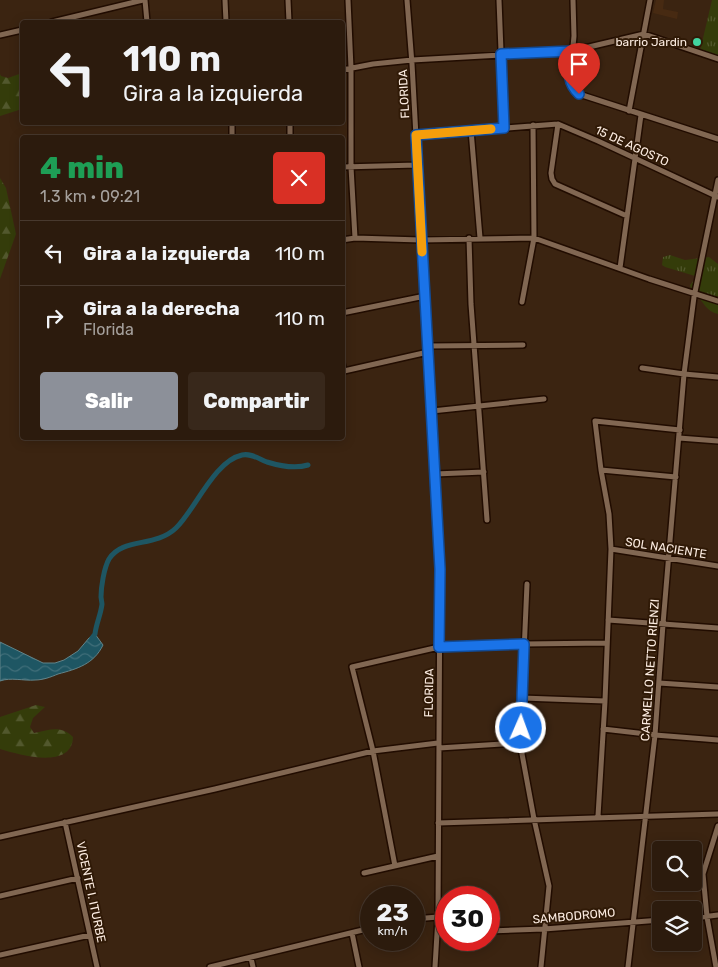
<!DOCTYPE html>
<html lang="es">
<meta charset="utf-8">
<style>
:root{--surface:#2c1b0d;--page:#38281b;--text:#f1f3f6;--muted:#a6a19d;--line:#48392e;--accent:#8c9099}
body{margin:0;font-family:Rubik,sans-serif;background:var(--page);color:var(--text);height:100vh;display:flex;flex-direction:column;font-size:19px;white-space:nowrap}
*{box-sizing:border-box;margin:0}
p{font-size:16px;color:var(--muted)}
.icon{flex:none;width:28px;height:28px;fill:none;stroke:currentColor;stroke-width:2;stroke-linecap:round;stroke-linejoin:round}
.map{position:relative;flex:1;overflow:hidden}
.sheet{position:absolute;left:20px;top:135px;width:325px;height:305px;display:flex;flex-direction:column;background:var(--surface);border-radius:5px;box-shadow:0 2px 12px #0003,0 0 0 1px var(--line)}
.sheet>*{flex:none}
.guide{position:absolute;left:20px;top:20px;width:325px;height:105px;border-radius:5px;box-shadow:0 2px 12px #0003,0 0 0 1px var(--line);background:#2c1b0d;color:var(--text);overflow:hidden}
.controls{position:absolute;left:652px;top:841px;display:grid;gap:10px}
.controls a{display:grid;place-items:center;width:50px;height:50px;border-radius:5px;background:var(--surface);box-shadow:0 2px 12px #0003,0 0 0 1px var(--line);font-size:25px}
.speed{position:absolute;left:360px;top:886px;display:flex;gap:10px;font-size:25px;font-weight:700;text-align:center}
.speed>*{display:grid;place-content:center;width:65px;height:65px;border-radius:50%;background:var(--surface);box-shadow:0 2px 12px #0003,0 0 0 1px var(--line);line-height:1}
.speed small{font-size:12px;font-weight:400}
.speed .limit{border:8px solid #d22;background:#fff;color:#111}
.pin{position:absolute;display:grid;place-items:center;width:42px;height:42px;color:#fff;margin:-51px -21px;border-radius:50% 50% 50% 0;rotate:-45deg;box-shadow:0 0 5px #0007}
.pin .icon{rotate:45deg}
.me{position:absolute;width:55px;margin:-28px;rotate:2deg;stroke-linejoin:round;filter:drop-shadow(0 0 4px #0008)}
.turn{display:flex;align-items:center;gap:18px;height:105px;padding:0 20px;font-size:22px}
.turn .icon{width:65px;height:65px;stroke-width:2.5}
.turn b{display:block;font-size:35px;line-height:42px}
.round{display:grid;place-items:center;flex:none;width:52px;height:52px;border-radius:5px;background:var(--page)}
.head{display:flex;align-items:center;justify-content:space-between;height:85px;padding:0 20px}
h1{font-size:30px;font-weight:800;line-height:38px;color:#1e9e55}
.cta{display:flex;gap:10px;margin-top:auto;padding:10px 20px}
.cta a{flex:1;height:58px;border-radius:5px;background:var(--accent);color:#fff;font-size:20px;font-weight:800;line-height:58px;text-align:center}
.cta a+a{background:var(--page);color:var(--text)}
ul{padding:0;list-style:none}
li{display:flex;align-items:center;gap:15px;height:65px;padding:0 20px;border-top:1px solid var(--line)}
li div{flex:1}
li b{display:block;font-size:19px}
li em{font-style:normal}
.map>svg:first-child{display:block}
.built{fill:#472a12}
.grass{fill:url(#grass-tufts)}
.forest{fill:url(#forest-firs)}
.water{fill:url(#water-waves);stroke:#618389}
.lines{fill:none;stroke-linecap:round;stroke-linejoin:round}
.canal{stroke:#1e5663;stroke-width:5}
.minor-casing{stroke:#210c00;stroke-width:8}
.minor{stroke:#816752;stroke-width:5}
.route-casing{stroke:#114b97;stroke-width:12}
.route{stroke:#1a73e8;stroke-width:9}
.slow{stroke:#f59e0b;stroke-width:9}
.poi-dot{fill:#42d4a0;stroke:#301a07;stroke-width:2}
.labels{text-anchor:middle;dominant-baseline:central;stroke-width:4;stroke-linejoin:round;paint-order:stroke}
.poi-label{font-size:12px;fill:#fcece1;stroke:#301a07;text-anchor:end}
.street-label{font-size:12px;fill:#fcece1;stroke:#301a07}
</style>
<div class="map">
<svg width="718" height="967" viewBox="0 0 718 967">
<defs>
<pattern id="grass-tufts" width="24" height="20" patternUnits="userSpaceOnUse" patternTransform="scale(1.25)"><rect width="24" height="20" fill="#343c0a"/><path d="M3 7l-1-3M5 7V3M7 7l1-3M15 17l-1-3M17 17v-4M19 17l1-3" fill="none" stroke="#52582d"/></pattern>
<pattern id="forest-firs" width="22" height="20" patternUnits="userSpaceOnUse" patternTransform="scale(1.25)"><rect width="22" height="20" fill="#343c0a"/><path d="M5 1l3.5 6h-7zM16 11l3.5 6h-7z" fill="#52582d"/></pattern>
<pattern id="water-waves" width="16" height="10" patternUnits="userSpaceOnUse" patternTransform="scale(1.25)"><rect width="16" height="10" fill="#1e5663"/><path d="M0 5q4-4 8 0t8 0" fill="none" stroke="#406e79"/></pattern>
</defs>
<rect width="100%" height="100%" fill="#3b2411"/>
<path class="built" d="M656,0H664L663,9L678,12L677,19L653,13Z"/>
<path class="grass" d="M712,0H718V57L700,51Z
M670,255L685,260L709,257L718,264V314C706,311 704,303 697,295C694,291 691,290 690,285L695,279V276L665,267L662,265L663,257Z"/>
<path class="forest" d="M22,73V109L0,116V74L1,76L8,78Z
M0,178L6,188L16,234L0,279Z
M36,705L45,707L33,718L30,727L34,733C50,730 61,725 73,737C72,770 20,755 0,749V717Z"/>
<path class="water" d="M95,634L103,645C94,664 77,669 58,674C51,677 43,680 35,680C23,681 11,677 0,681V642L43,663H55L64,660L78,651L89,638Z"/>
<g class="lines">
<path class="canal" d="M92,638L95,634C96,624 101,614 102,604C102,604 101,597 101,597C101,587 104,568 109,559C123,537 155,548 176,528C195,510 214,461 242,455C251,453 259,459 267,462C280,466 295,469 308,465"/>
<g class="minor-casing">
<path id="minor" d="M145,0L147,22
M225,0L226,22
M288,0L289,22
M348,0L351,68V167L355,238
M407,0L412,64L440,569L438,917L435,967
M499,0L504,128
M573,0L574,36L570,80L571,86L579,94L718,139
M52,22L143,0
M0,35L22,30
M342,70L373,64L412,60L572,51L644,34L718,59
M629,111L650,0
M232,122V138
M290,122V138
M558,124L551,173L552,179L555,184L627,216
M471,130L480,238
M416,135L558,124L598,141L718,197
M342,167L417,165
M469,238L471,304L487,520
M342,240L355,238L421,240L534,238L649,279L718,301
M620,268L641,115
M522,302L534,238L533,125
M342,313L425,296
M428,346L523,345
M342,363L344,371L428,352
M642,368L684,374L718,377
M432,411L544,399
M679,438L718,441
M601,470L676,477
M435,474L484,472
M611,549L718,566
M527,584L520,743L534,819L549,886L541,967
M608,620L718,628
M659,683L718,687
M522,698L605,701
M603,729L655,735L718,740
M439,748L520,743
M598,816L605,701L611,549L609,514L601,470L595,421L680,430
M65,822L97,967
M438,823L718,814
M0,837L215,789L373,751L438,743
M395,866L373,751L352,667L439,647L524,644L607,643
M364,873L438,856
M0,896L78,878
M694,918L718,915
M414,919L438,917
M489,931L544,929L661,920
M352,933L359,967
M437,933H446
M0,955L90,935
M251,958L253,967
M210,967L371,928
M628,967L655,735L663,624L684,374L694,297L718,180
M716,967L707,917L703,874L718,826"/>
</g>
<use href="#minor" class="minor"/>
</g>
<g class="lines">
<g class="route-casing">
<path id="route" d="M521,728L524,644L439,647L440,569L416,135L504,128L501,54L572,51C570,70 565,80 579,94"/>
</g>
<use href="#route" class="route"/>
<path class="slow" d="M422,252L416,135L491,129"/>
</g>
<circle class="poi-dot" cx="697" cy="42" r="5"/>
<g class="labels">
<g class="poi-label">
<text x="687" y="42">barrio Jardin</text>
</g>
<g class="street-label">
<text transform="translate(404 94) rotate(-93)">FLORIDA</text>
<text transform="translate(632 146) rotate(25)">15 DE AGOSTO</text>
<text transform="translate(666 548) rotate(9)">SOL NACIENTE</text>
<text transform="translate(650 670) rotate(-86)">CARMELLO NETTO RIENZI</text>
<text transform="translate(429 693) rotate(-89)">FLORIDA</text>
<text transform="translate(91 892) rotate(78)">VICENTE I. ITURBE</text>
<text transform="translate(574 916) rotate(-5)">SAMBODROMO</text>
</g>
</g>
</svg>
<div class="controls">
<a><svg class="icon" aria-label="search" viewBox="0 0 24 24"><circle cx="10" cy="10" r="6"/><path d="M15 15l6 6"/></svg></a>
<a><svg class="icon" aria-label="layers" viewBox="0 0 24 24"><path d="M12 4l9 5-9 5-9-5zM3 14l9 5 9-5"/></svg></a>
</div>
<div class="speed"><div>23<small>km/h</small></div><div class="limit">30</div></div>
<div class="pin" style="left:579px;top:94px;background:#d93025"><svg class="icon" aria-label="arrive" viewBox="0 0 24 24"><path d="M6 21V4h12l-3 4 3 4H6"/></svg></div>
<svg class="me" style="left:521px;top:728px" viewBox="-20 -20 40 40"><circle r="17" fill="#1a73e8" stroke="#fff" stroke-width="3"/><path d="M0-11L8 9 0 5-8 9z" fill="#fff"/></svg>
<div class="guide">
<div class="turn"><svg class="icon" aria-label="left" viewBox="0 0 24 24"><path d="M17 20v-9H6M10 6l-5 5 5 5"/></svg><div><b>110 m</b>Gira a la izquierda</div></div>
</div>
<section class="sheet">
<div class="head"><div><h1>4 min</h1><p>1.3 km · 09:21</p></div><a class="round" style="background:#d93025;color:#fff"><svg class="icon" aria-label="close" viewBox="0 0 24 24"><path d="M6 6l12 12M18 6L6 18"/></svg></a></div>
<ul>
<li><svg class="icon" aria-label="left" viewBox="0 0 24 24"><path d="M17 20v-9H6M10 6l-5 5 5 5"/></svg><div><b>Gira a la izquierda</b></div><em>110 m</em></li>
<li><svg class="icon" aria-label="right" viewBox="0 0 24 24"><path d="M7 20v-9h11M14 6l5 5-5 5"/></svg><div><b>Gira a la derecha</b><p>Florida</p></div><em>110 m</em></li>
</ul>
<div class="cta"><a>Salir</a><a>Compartir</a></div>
</section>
</div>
